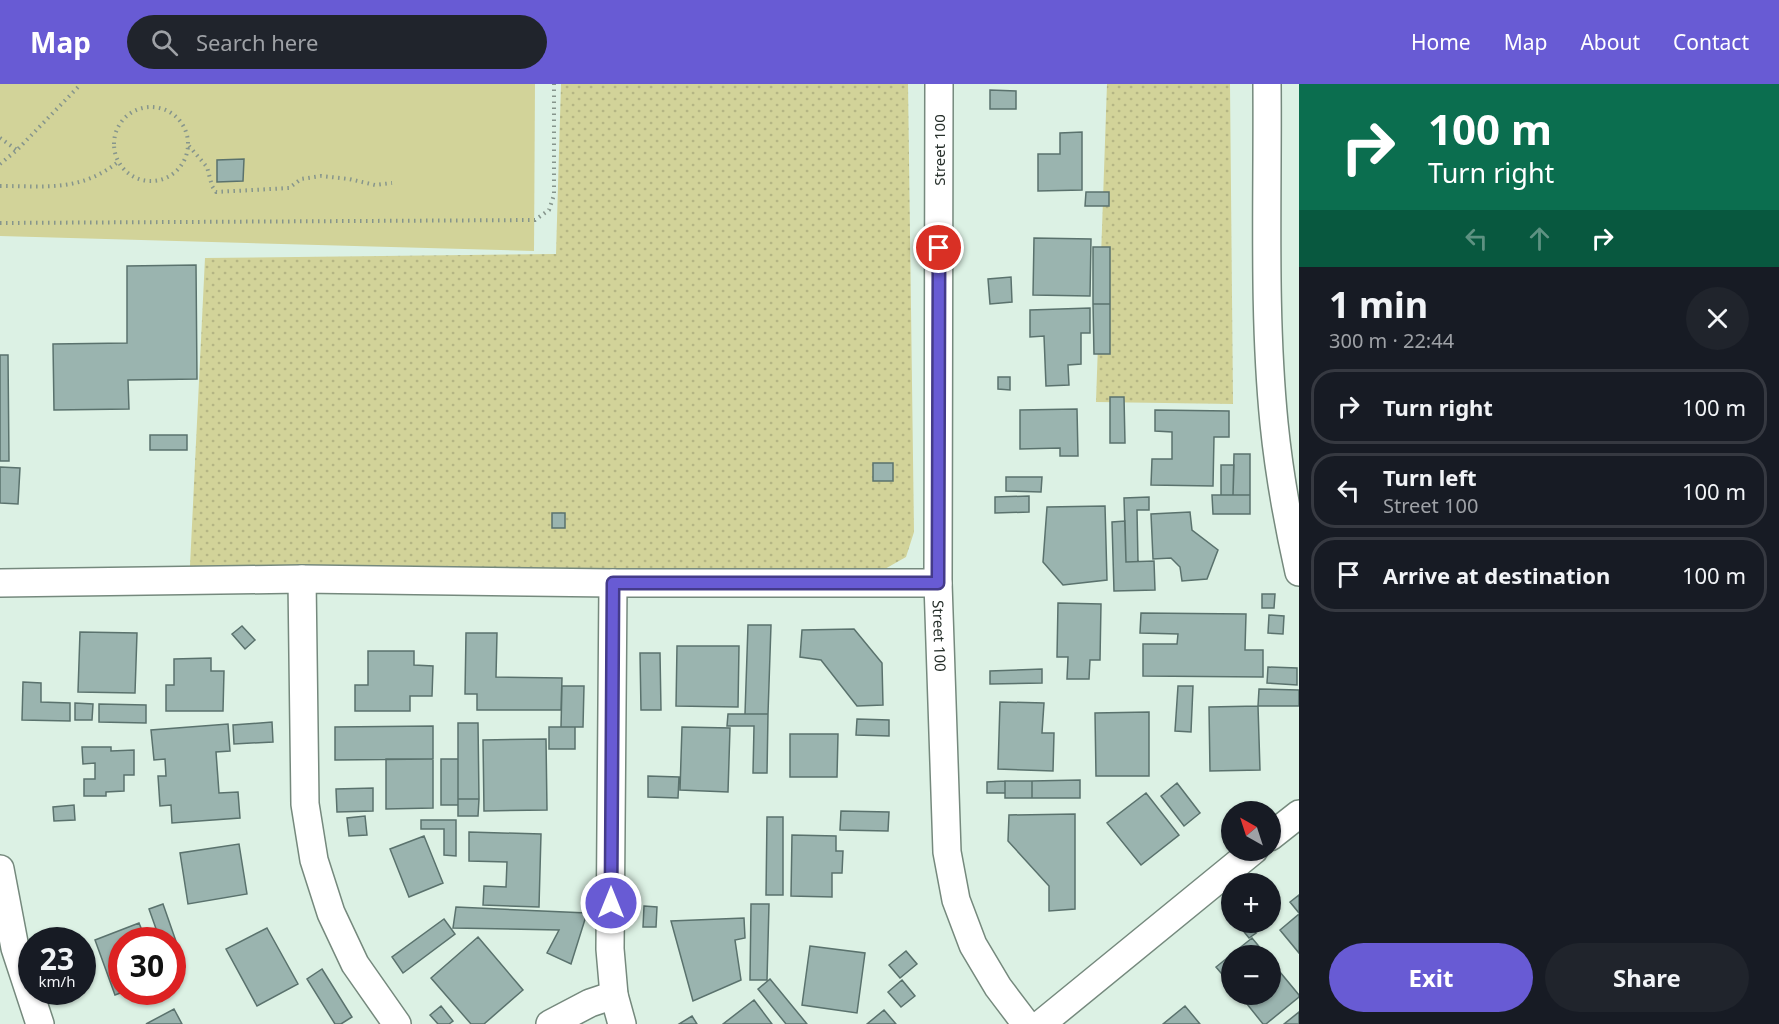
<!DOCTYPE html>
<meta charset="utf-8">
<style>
:root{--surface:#171b24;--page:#20242c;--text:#f1f3f6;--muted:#9ea1a6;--line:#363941;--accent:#685bd4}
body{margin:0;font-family:"Noto Sans",sans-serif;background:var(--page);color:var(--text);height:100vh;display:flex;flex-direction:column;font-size:22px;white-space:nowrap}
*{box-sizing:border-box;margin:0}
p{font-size:20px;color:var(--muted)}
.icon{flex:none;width:33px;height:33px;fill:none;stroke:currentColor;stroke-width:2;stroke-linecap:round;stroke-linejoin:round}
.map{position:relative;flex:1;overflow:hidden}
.side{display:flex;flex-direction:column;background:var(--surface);width:480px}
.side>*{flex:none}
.banner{background:#0b6e4f;color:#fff;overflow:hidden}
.needle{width:39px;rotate:321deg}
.tools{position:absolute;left:1221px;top:717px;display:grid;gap:12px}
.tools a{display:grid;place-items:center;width:60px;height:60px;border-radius:50%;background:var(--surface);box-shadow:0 2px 4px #0004;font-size:30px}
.speed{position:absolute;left:18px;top:843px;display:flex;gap:12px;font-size:30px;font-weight:700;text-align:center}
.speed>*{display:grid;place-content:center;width:78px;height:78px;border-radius:50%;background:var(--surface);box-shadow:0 2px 4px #0004;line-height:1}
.speed small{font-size:15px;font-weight:400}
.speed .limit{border:9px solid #d22;background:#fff;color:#111}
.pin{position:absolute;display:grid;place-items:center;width:51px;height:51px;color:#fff;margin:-26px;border:3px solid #fff;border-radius:50%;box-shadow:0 2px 6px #0007}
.me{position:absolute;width:66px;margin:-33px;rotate:0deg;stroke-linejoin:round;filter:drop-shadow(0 0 4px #0008)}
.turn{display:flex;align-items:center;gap:21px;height:126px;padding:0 30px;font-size:27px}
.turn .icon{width:78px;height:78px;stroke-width:2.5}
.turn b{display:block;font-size:42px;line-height:51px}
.lanes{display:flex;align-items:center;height:57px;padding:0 30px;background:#0003;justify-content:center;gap:30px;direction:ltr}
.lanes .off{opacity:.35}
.round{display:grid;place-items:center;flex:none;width:63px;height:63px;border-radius:32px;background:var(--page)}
.overview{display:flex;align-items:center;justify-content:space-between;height:102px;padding:0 30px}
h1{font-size:36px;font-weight:700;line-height:45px}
.cta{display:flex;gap:12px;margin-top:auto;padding:12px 30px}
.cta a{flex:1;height:69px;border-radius:36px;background:var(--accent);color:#fff;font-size:24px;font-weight:700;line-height:69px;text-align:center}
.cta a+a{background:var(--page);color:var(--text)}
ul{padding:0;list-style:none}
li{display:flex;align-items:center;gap:18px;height:75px;margin:0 12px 9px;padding:0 18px;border:3px solid var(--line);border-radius:24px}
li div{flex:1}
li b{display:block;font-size:22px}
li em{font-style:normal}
header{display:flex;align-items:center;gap:36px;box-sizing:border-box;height:84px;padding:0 30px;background:var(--accent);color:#fff}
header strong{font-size:28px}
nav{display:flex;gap:33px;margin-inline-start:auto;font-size:21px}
.search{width:420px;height:54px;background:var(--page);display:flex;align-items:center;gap:15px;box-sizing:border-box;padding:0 21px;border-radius:33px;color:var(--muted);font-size:22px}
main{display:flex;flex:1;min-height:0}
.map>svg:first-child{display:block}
.grass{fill:url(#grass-dots)}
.green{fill:#d2d399}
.building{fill:#9ab4af;stroke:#5a726d;stroke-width:1.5}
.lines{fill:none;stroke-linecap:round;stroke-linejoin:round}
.minor-casing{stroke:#75897d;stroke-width:30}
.path{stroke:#86958c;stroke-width:4;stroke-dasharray:1.5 4.5;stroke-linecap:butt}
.minor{stroke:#fff;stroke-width:27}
.route-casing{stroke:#443b8a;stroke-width:15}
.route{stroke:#685bd4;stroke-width:10}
.labels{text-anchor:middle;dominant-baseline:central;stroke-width:4.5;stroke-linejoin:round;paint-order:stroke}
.street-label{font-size:15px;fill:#262f2a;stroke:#fff}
</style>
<header>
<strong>Map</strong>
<div class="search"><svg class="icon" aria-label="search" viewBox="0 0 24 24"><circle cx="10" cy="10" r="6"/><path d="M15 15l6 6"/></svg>Search here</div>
<nav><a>Home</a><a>Map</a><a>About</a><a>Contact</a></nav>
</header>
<main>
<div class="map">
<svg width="1299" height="940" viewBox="0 0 1299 940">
<defs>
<pattern id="grass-dots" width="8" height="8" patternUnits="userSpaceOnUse" patternTransform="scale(1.5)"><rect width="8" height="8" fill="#d2d399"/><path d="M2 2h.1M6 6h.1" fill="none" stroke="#b4b584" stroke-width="1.8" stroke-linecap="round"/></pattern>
</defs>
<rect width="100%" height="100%" fill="#dcf1e4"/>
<path class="grass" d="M561,0H908L914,448L906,473L883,486L190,482L205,174L556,170Z
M1107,0H1230L1233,320L1096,318Z"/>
<path class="green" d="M0,0H535L534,167L0,152Z"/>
<path class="building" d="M990,6L1016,7V25H990Z
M1082,48V106L1038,107V70H1060V49Z
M244,75L243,97L217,98V76Z
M1086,108H1109V122H1085Z
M1034,154L1091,155L1090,212L1033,211Z
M1093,163H1110V220H1093Z
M196,181L197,295L128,296L129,325L54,326L53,260L127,259V182Z
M1011,193L1012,218L990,220L988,195Z
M1093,220H1110V270H1094Z
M1090,224V249H1081V280L1068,281L1069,301L1046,302L1044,252L1030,253V226Z
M0,271H8L9,377H0Z
M998,293H1010V306L998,305Z
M1110,313H1124L1125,359H1110Z
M1077,325L1078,372H1060V364L1020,365V326Z
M1155,326L1229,327V353H1214L1213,402L1151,401L1152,375H1172V348L1155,347Z
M150,351H187V366H150Z
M1234,370H1250V411H1233Z
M873,379H893V397H873Z
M1221,381H1234L1233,411H1221Z
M0,383L20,384L18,420L0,419Z
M1006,393H1042L1041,408L1006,407Z
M1212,411H1250V430H1213Z
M1029,412V428L995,429V413Z
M1149,413V426H1137L1138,478H1126L1124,414Z
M1105,422L1107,496L1063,501L1043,478L1047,423Z
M1190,428L1192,446L1218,466L1207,495L1182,497L1180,483L1171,474L1153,475L1151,430Z
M552,429H565V444H552Z
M1125,437L1126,478L1154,477L1155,506L1114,507L1112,438Z
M1262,510H1275L1274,524H1262Z
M1058,519L1101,520L1100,576H1090L1089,595H1067L1068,573H1057Z
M1141,529L1246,530L1245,566H1263V593L1143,592V560H1177L1178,550L1140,549Z
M1269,531L1284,532L1283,550L1268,549Z
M748,541H771L768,630H745Z
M242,542L255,556L245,565L232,550Z
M854,545L882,579L883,621L857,622L821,576L800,573L802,546Z
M80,548L137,549L135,609L78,608Z
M466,549H497L496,593L562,594L561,626H477V610H465Z
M677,562H739L738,623L676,622Z
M368,567H414V581L433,582L432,612H410V627H355V601H368Z
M640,569H660L661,626H641Z
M211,574V587H224L223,627H166V601H174V575Z
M1268,583L1297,584V601L1267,599Z
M1042,585V599L990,600V587Z
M23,598L41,599V618L70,619V637L22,636Z
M562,602H584L583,643H561Z
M1178,602H1193L1191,648L1175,647Z
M1259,605L1299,606V622H1258Z
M1000,618L1044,619L1042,649H1054L1053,687L998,685Z
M75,619L93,620L92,636H75Z
M99,620L146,621V639L99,638Z
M1258,622L1260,686L1210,687L1209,623Z
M1149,628V692H1096L1095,629Z
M728,630H768L767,689H753L754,642H727Z
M857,635L889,636V652L856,651Z
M272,638L273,658L234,660L233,641Z
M458,639H478L479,715H458Z
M228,640L230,667L216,668L219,709L238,708L240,734L172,739L171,721L160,722L158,692H166L165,675L154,676L151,646Z
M433,642V675L335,676V643Z
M549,643H575V665H549Z
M682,643L730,644L728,708L680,706Z
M790,650H838L837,693H790Z
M546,655L547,726L484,727L483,656Z
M82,663H111V667L134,666V691H124V707L106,708V712H84V695H95V679L83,680Z
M386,675H433V724L386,725Z
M441,675H458V721H441Z
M648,692L679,693L678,714L648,713Z
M1080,696V714H1032V697Z
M1005,697V709H987V698Z
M1005,697H1032V714H1005Z
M1177,699L1200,729L1184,742L1161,712Z
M373,704V727L337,728L336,705Z
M1146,709L1179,751L1141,781L1107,739Z
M458,715H479L478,732H458Z
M74,721L75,736L54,737L53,723Z
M841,727L889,728L888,747L840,746Z
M1075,730V825L1049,827V802L1008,757L1009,731Z
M365,732L367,751L349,752L347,734Z
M767,733H783V811H766Z
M421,736H456V772L444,771V745H421Z
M469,748L541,750L539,823L483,821L484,802L506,803L507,778L469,777Z
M792,751L836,752V767H843L842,789H832V813L791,812Z
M424,752L443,799L409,813L390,765Z
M239,760L247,810L188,820L180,769Z
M1299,811V829L1290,818Z
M163,820L185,883L172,888V856H160L149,825Z
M751,820H769L767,896H750Z
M644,822L657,823L656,843H643Z
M456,823L587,829L571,880L547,869L559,846L453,844Z
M1299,830V869L1280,846Z
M744,834L745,854L735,856L741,896L693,917L671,837Z
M444,835L455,850L403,889L392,873Z
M1236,838H1247L1256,849L1249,854Z
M139,839L146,856H122V908H123L115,911L95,856Z
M267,844L298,900L257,922L226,865Z
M478,853L523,906L484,940H471L431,894Z
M1252,854L1267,872H1232V902L1216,883Z
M810,862L865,869L857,929L802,921Z
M906,867L917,880L900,894L889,881Z
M1270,876L1299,911V913L1266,940H1263L1239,910H1270Z
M322,885L352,933L341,940H335L307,895Z
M770,895L807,940H786L758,905Z
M902,896L915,912L901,923L888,908Z
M754,916L772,940H723Z
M441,922L453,937L449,940H438L430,931Z
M1185,922L1200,940H1163Z
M174,925L182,940H146Z
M884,926L896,940H867Z
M1299,928V940H1284Z
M692,932L697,940H679Z"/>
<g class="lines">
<g class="minor-casing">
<g id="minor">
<path id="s1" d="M939,0L938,499L947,768L956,816L973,861L998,903L1026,940"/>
<path d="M1267,0C1268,113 1263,227 1274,339C1279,389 1288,439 1299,488"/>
<path d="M302,495L305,720L314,776L331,829L355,880L397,940"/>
<path d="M0,499L302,495L613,499H938"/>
<path d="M613,499L610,865L614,911L622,940"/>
<path d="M1270,753L1299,730"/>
<path d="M0,785L15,864L40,940"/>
<path d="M550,940L590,919L614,911"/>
<path d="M1041,940L1254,766"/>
</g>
</g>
<path class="path" d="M114 60a37 37 0 1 1 74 0a37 37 0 1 1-74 0Z
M0,54L17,66
M189,62L207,83L212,102L216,108L289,104L301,95L321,92L349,95L375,101L392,99
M0,80L17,66L81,0
M0,102C46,102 80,108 118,78
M0,139L535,136L549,126L554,111V0"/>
<use href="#minor" class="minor"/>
</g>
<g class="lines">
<g class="route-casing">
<path id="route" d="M611,819L613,499H938L939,164"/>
</g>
<use href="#route" class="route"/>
</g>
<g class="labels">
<g class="street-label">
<text transform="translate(939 66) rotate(-90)">Street 100</text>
<text stroke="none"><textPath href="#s1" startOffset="552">Street 100</textPath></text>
</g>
</g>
</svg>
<div class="tools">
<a><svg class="needle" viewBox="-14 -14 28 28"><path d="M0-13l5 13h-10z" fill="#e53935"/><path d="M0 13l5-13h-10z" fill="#9ea1a6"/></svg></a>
<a>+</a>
<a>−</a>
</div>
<div class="speed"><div>23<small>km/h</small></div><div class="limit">30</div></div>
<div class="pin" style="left:939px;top:164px;background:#d93025"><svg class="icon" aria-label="arrive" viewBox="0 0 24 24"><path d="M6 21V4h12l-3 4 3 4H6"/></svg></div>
<svg class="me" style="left:611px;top:819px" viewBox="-20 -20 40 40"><circle r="17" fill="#685bd4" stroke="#fff" stroke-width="3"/><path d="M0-11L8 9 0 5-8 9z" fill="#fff"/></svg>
</div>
<section class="side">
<div class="banner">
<div class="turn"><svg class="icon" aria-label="right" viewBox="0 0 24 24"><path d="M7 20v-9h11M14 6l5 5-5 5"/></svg><div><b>100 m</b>Turn right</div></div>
<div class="lanes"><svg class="icon off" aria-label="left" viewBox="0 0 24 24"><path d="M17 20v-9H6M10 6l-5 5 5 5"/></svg><svg class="icon off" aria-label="ahead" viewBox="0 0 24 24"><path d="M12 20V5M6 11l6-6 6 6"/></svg><svg class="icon" aria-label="right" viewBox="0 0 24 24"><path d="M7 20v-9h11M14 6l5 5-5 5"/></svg></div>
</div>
<div class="overview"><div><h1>1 min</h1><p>300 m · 22:44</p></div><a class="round"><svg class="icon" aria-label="close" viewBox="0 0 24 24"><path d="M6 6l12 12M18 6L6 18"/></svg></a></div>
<ul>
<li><svg class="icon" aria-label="right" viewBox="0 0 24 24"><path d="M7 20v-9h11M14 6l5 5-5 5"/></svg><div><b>Turn right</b></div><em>100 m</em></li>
<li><svg class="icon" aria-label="left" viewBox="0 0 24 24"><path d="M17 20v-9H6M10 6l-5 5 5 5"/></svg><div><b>Turn left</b><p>Street 100</p></div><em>100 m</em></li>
<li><svg class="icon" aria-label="arrive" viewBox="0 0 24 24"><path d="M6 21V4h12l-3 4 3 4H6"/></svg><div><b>Arrive at destination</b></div><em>100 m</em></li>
</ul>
<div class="cta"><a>Exit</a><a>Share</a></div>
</section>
</main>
